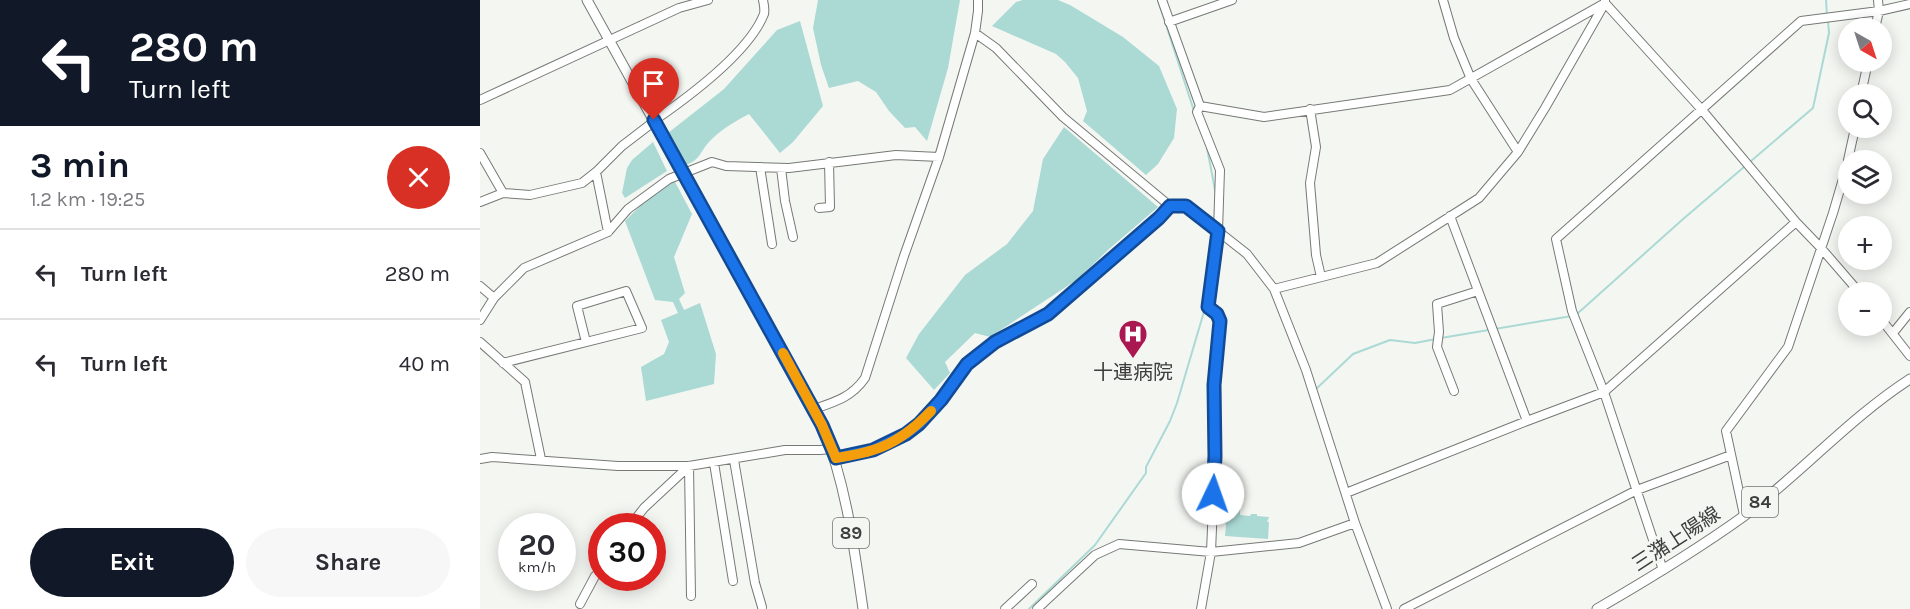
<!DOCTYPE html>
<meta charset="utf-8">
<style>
:root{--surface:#fff;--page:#f7f7f7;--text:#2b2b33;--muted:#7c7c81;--line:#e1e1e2;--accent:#111827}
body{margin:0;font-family:Karla,"Noto Sans JP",sans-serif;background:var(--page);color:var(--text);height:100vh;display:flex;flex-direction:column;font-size:22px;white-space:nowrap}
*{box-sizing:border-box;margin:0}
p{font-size:20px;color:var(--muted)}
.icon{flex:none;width:33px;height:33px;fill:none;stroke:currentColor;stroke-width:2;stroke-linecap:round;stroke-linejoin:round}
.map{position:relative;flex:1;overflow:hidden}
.details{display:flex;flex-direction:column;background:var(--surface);width:480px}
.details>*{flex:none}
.hud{background:#111827;color:#fff;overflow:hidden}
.needle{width:39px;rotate:141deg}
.fabs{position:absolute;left:1358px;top:18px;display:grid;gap:12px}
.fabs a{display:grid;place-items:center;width:54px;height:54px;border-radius:50%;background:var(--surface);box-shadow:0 3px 15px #0003;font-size:30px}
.speed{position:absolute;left:18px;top:513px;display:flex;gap:12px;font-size:30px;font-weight:700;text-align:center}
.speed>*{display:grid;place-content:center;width:78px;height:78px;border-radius:50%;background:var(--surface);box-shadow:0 3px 15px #0003;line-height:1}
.speed small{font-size:15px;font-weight:400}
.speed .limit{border:9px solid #d22;background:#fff;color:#111}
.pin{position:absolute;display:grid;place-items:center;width:51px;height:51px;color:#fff;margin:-62px -26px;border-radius:50% 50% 50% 0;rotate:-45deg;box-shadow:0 0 6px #0007}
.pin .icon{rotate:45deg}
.me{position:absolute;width:66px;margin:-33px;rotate:3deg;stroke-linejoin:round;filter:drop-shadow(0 0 4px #0008)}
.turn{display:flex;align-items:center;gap:21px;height:126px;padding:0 30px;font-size:27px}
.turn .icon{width:78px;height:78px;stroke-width:2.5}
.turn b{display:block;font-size:42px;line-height:51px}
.round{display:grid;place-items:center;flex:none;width:63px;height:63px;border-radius:32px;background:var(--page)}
.summary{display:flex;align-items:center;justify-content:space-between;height:102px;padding:0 30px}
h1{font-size:36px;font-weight:700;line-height:45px;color:var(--accent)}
.action{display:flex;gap:12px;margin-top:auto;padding:12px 30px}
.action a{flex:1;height:69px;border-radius:36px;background:var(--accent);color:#fff;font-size:24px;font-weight:700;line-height:69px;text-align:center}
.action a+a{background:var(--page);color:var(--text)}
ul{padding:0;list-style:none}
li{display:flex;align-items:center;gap:18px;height:90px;padding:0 30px;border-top:2px solid var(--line)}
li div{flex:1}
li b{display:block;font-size:22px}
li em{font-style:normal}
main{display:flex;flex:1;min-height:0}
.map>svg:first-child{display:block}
.water{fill:#abd9d4}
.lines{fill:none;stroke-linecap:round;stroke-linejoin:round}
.stream{stroke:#abd9d4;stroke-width:2}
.minor-casing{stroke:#767975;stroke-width:10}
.major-casing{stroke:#767975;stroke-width:11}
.minor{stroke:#fff;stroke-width:8}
.major{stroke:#fff;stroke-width:9}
.route-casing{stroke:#114b97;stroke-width:15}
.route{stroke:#1a73e8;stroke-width:10}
.slow{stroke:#f59e0b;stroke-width:10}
.labels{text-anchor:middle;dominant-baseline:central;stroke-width:6;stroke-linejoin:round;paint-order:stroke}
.shield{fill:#f4f6f2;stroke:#737473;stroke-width:1.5}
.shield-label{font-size:18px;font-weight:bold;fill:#3c3d3c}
.poi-label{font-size:20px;fill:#3c3d3c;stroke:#f4f6f2}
.street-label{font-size:20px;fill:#3c3d3c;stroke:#f4f6f2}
</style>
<main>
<section class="details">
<div class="hud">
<div class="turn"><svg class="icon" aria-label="left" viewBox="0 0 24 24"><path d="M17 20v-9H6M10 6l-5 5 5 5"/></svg><div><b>280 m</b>Turn left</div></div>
</div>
<div class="summary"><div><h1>3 min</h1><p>1.2 km · 19:25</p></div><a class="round" style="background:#d93025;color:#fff"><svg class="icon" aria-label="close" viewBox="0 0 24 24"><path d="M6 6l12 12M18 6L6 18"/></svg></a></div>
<ul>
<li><svg class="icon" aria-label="left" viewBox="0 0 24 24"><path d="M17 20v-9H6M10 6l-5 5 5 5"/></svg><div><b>Turn left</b></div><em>280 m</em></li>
<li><svg class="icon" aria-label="left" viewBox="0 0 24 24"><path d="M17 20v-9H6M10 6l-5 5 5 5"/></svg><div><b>Turn left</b></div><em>40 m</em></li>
</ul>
<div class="action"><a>Exit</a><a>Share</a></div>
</section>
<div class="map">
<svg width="1430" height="609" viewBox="0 0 1430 609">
<rect width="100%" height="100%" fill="#f4f6f2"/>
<path class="water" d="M338,0H480L468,68L447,141L435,127L425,128L409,111L396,92L378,81L349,88L341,65L333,28Z
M543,0H578L590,5L643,37L679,66L697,109L694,138L678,164L666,175L603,121L607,111L598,78L585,62L576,54L512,26L536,2Z
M320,21L343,106L313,142L300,153L269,114C254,122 240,130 229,142C219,153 221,159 206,165L188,133L244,89L297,30Z
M584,127L678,207L629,249L598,279L510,337L495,333L465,362L470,373L454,390L426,358L439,334L485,275L527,244L553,211L563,159Z
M173,142L187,171L145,198L142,193L147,168L152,160Z
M194,180L212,214L194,257L205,293L199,299L204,310L220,303L236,354L234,384L166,401L161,367L184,354L189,342L181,320L198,313L193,302L175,300L145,221L162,204Z
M742,490L760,491V515L770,516L771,514H777V516L789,517L787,522H789L788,539L745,536L746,525L740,514Z"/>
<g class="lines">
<path class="stream" d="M678,0L714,111
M1346,0L1347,15
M727,148L736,195
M1097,314L1202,220L1333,108L1349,33L1348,21
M961,338L1092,316
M835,390L873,354L910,340L935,343L956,339
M549,609L615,545L666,473V467L690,421L697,403L723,315L725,305"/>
<g class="minor-casing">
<path id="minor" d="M682,0L720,106L717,112L740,170L738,231L728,307L737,314L740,320L734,385L735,456L731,552L721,609
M963,0L974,38L991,79L1038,152
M1125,3L1222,110L1316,222L1341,248L1379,292
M689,22L752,0
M1395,28L1399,11L1398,0
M495,33L516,48L583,117L690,206H706L767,254L794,289L826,370L875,523L907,609
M1381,94L1388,62
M0,100L199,8L228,0
M720,106L784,117L970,90L1125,3
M830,109L836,147L830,183L836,255L841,277
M178,118C211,95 269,52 284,14C285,9 284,5 283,0
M0,153L23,193
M1368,160L1375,128
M280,167L292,244
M301,168L305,201L313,237
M116,172L128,232
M0,202L23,193L50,195L102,183L116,172L142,146L172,123
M339,208L350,207L349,162
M970,216L1047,421
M0,286L14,298
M794,289L897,263L999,198L1038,152L1065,108L1125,3V0
M1401,319L1430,356
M0,320L14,298L44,268L128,232L148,209L189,179L232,162L246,166L309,168L416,155L459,157
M1413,333L1430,312
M0,342L45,382L61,459
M23,363L162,328L146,291L97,306L106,342
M974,391L957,347L959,332L957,304L998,291
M334,409C355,402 372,397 385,378L424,256L459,157L495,33L498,11V0
M355,458L393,450L428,432L439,424L461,400L487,364L515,343L568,314L679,218L690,206
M0,459L12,457L138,466H209L305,450H340L352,449
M254,460L275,583L282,607
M234,463L253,581
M209,466L211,596
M866,493L1047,421L1124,392L1316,222
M1264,515L1246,431L1308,347L1353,213L1368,162
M150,526L164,508L209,466
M1183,570L1124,392L1092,311L1076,239L1321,21L1399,11L1430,4
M100,604L115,576L122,570
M525,609L552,584
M557,609L615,555L639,544L731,552L819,543L875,523
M924,609L1157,490L1251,455"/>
</g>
<g class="major-casing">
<path id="major" d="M107,0L342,425C366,483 374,547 383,609
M1117,609C1167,580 1217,550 1264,516C1320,474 1371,417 1430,379"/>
</g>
<use href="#minor" class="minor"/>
<use href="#major" class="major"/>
</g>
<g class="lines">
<g class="route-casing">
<path id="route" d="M174,120L342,425L356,458L393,450L426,434L439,424L461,400L487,364L515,342L568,314L679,218L690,206H706L738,231L728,307L737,314L740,321L734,385L735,456L733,494"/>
</g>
<use href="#route" class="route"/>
<path class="slow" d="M303,353L342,425L356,458C368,456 381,454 393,450C416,443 435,428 451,411"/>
</g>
<defs>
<g id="hospital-pin" transform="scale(1.5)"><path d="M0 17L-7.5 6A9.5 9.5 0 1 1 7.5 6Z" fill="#aa1851" stroke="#f4f6f2"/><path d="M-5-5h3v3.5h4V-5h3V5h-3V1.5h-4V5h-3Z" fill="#fff"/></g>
</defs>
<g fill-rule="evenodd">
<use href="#hospital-pin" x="653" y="334"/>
</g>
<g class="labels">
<g class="shield">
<rect x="1262" y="487" width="36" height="30" rx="4.5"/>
<rect x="353" y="518" width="36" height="30" rx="4.5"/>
</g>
<g class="shield-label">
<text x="1280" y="502">84</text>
<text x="371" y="533">89</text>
</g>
<g class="poi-label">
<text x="653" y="372">十連病院</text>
</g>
<g class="street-label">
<text transform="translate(1196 539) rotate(-33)">三潴上陽線</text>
</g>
</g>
</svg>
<div class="fabs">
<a><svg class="needle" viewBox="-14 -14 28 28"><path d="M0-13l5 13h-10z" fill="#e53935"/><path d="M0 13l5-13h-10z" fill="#7c7c81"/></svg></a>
<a><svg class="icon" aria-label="search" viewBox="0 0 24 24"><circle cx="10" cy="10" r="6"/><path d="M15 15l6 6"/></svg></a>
<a><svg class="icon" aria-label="layers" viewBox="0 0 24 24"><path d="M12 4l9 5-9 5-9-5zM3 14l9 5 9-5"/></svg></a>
<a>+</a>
<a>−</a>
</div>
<div class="speed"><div>20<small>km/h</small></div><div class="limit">30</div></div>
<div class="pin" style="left:174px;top:120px;background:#d93025"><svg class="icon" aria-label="arrive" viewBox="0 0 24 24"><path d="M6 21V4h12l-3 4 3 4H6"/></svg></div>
<svg class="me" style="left:733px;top:494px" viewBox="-20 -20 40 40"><circle r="19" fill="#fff"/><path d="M0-13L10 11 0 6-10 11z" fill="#1a73e8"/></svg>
</div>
</main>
